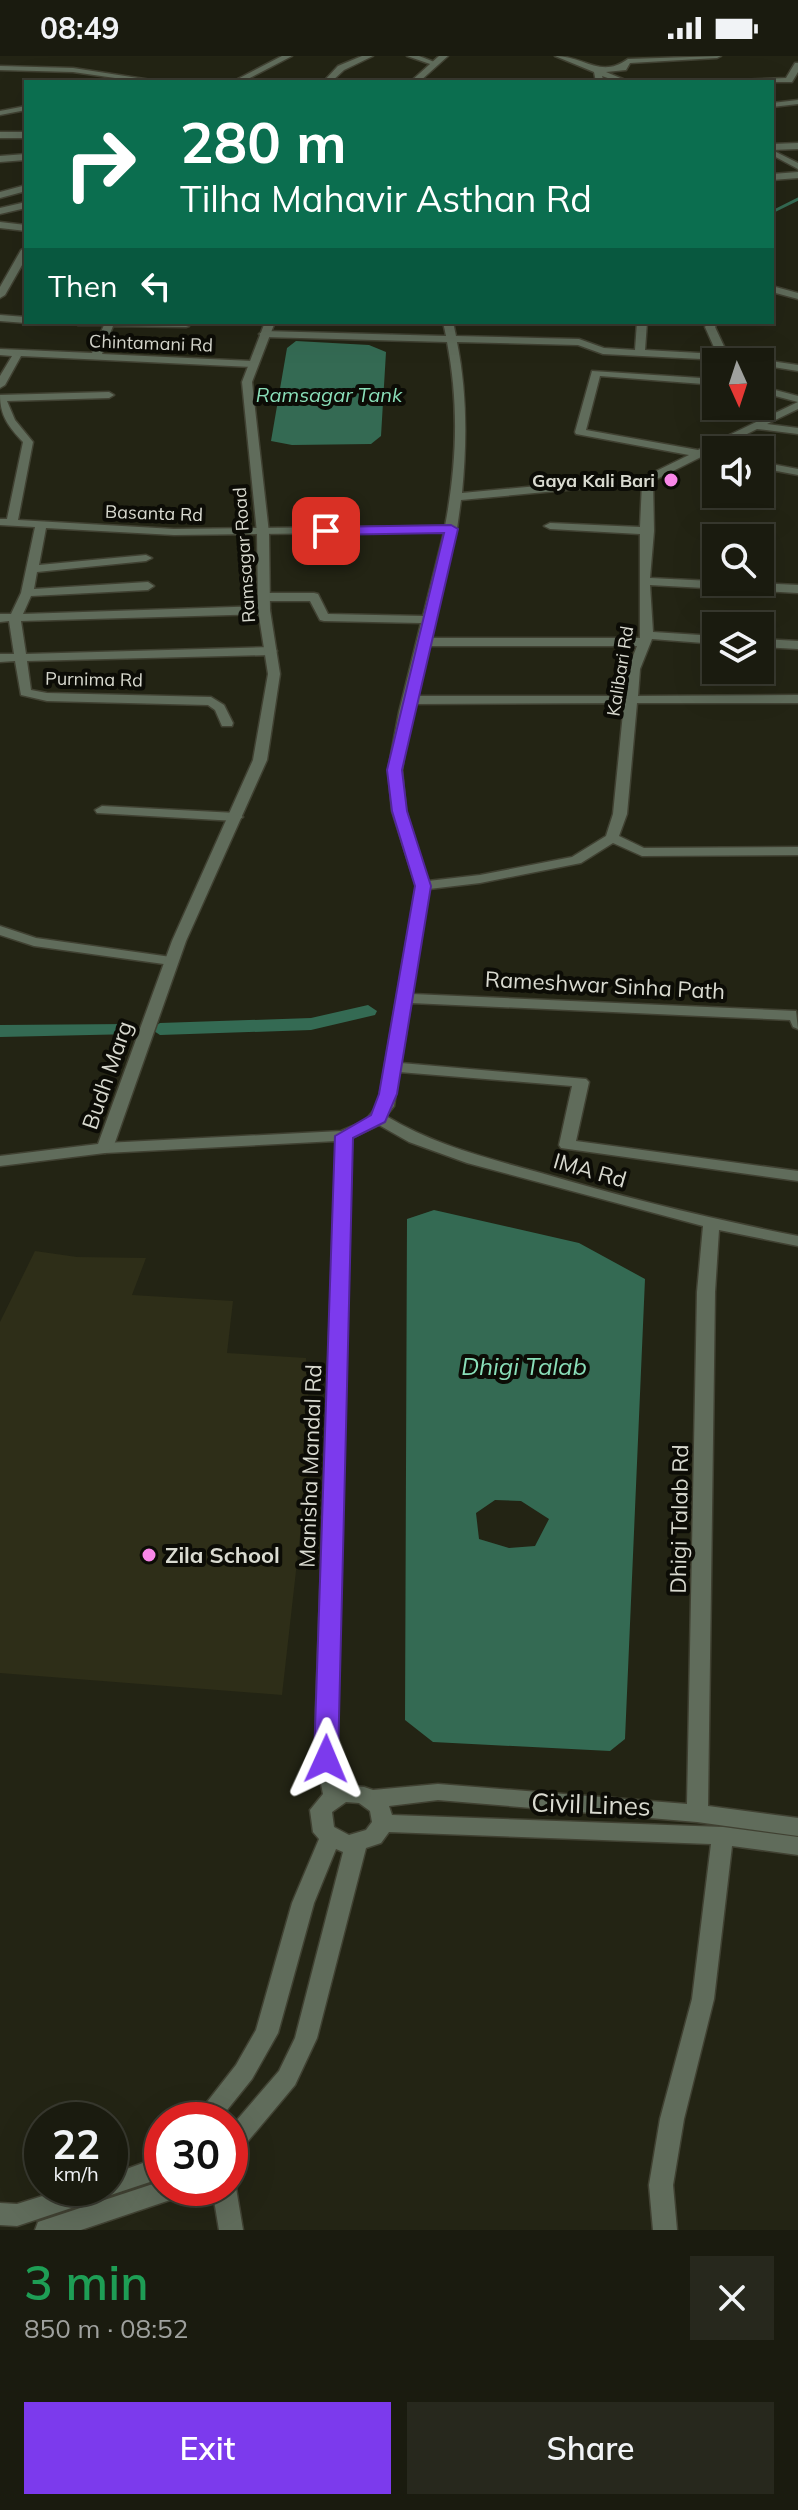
<!DOCTYPE html>
<meta charset="utf-8">
<style>
:root{--surface:#1a1b0f;--page:#27281d;--text:#f1f3f6;--muted:#9fa19e;--line:#38392f;--accent:#7c3aed}
body{margin:0;font-family:Mulish,sans-serif;background:var(--page);color:var(--text);height:100vh;display:flex;flex-direction:column;font-size:30px;white-space:nowrap}
*{box-sizing:border-box;margin:0}
p{font-size:26px;color:var(--muted)}
.icon{flex:none;width:44px;height:44px;fill:none;stroke:currentColor;stroke-width:2;stroke-linecap:round;stroke-linejoin:round}
.map{position:relative;height:2174px;overflow:hidden}
.sheet{display:flex;flex-direction:column;background:var(--surface);flex:1}
.sheet>*{flex:none}
.hud{position:absolute;left:24px;top:24px;width:750px;height:244px;border-radius:0px;box-shadow:0 8px 32px #0002,0 0 0 2px var(--line);background:#0b6e4f;color:#fff;overflow:hidden}
.needle{width:52px;rotate:177deg}
.buttons{position:absolute;left:702px;top:292px;display:grid;gap:16px}
.buttons a{display:grid;place-items:center;width:72px;height:72px;border-radius:0px;background:var(--surface);box-shadow:0 8px 32px #0002,0 0 0 2px var(--line);font-size:40px}
.speed{position:absolute;left:24px;top:2046px;display:flex;gap:16px;font-size:40px;font-weight:700;text-align:center}
.speed>*{display:grid;place-content:center;width:104px;height:104px;border-radius:50%;background:var(--surface);box-shadow:0 8px 32px #0002,0 0 0 2px var(--line);line-height:1}
.speed small{font-size:20px;font-weight:400}
.speed .limit{border:12px solid #d22;background:#fff;color:#111}
.pin{position:absolute;display:grid;place-items:center;width:68px;height:68px;color:#fff;margin:-34px;border-radius:16px;box-shadow:0 4px 12px #0006}
.me{position:absolute;width:88px;margin:-44px;rotate:1deg;stroke-linejoin:round;filter:drop-shadow(0 0 6px #0008)}
.turn{display:flex;align-items:center;gap:28px;height:168px;padding:0 24px;font-size:36px}
.turn .icon{width:104px;height:104px;stroke-width:2.5}
.turn b{display:block;font-size:56px;line-height:68px}
.then{display:flex;align-items:center;height:76px;padding:0 24px;background:#0003;gap:16px;font-size:30px}
.round{display:grid;place-items:center;flex:none;width:84px;height:84px;border-radius:0px;background:var(--page)}
.overview{display:flex;align-items:center;justify-content:space-between;height:136px;padding:0 24px}
h1{font-size:48px;font-weight:600;line-height:60px;color:#1e9e55}
.button{display:flex;gap:16px;margin-top:auto;padding:16px 24px}
.button a{flex:1;height:92px;border-radius:0px;background:var(--accent);color:#fff;font-size:32px;font-weight:600;line-height:92px;text-align:center}
.button a+a{background:var(--page);color:var(--text)}
.status{display:flex;justify-content:space-between;align-items:center;height:56px;padding:0 40px;background:var(--surface);direction:ltr}
.status svg{height:22px;fill:currentColor}
.map>svg:first-child{display:block}
.built{fill:#2e2e18}
.water{fill:#346a53;fill-rule:evenodd}
.lines{fill:none;stroke-linecap:round;stroke-linejoin:round}
.stream{stroke:#346a53;stroke-width:3}
.canal{fill:#346a53;fill-rule:evenodd}
.minor-casing{stroke:#404132;stroke-width:3}
.tertiary-casing{stroke:#404132;stroke-width:3}
.minor{fill:#606c5b;fill-rule:evenodd}
.tertiary{fill:#606c5b;fill-rule:evenodd}
.route{fill:#7c3aed;stroke:#51269a;stroke-width:2}
.poi-dot{fill:#f987e8;stroke:#0c0c06;stroke-width:3}
.labels{text-anchor:middle;dominant-baseline:central;stroke-width:8;stroke-linejoin:round;paint-order:stroke}
.far-street-label{font-size:18px;fill:#d9dad0;stroke:#0c0c06}
.far-poi-label{font-size:18px;font-weight:bold;fill:#d9dad0;stroke:#0c0c06;text-anchor:end}
.far-water-label{font-size:20px;font-style:italic;fill:#8adfb9;stroke:#0c0c06}
.street-label{font-size:22px;fill:#d9dad0;stroke:#0c0c06}
.poi-label{font-size:22px;font-weight:bold;fill:#d9dad0;stroke:#0c0c06;text-anchor:start}
.water-label{font-size:24px;font-style:italic;fill:#8adfb9;stroke:#0c0c06}
.near-street-label{font-size:26px;fill:#d9dad0;stroke:#0c0c06}
</style>
<div class="status"><b>08:49</b><svg viewBox="0 0 49 12"><path d="M0 12V9h3v3zM5 12V6h3v6zM10 12V3h3v9zM15 12V0h3v12zM26 1h20v11H26zM47 4h2v5h-2z"/></svg></div>
<div class="map">
<svg width="798" height="2174" viewBox="0 0 798 2174">
<rect width="100%" height="100%" fill="#232414"/>
<path class="built" d="M35,1195L77,1201L146,1202L132,1239L233,1245L227,1297L306,1302L311,1382L282,1639L0,1617V1266Z"/>
<path class="water" d="M296,285L369,289L386,296L381,380L371,388L292,389L271,385L287,292Z
M434,1154L579,1187L645,1223L625,1683L610,1695L433,1686L405,1664L407,1163ZM495,1444L521,1445L549,1463L535,1490L509,1492L479,1483L476,1457Z"/>
<g class="lines">
<path class="stream" d="M772,156L798,143"/>
<path class="canal" d="M368,949L377,955L375,959L311,974L160,979L151,973L160,967L311,962Z
M128,968L137,974L135,978L0,981V969Z"/>
<g class="minor-casing">
<path id="minor" d="M282,0H292L242,26H232Z
M362,0H373L344,14L331,26H323L338,10Z
M407,0H419L437,7L433,9Z
M555,0C584,0 601,23 628,3L721,0L717,2L630,7L626,14L606,16L630,26H619L602,20L604,26H596L594,16Z
M795,7H798V16L792,26H734L738,24L786,22Z
M0,10L73,12L164,26H143L73,16L0,14Z
M798,44V48L772,51V47Z
M26,50V54L0,59V55Z
M0,76H26V82H0Z
M798,87V93L772,94L798,107V113L772,99V88Z
M26,98V104L0,106V100Z
M798,116V122L772,124V118Z
M26,129V135L0,142V136Z
M26,146V152L0,158V152Z
M0,166L26,169V175L0,172Z
M26,191V202L5,239L0,242V231L21,194Z
M0,259L26,261V266H30L26,267L0,265Z
M73,266H190L189,270L186,271L113,270L102,298L252,305L257,308L252,311L21,300L5,329L0,332V320L12,300L0,299V293L92,297L104,269H78Z
M443,266H453L456,280L579,283L604,292L635,294L637,266H647L645,294L717,298L705,271L708,266H718L715,271L728,299L798,309V315L760,309V306L603,298L578,289L457,286C467,337 467,385 462,437L646,420L689,399L576,378L575,376L592,315L716,323V329L600,320L586,374L698,394L798,346L760,336V330L798,340V353L767,368L798,372V378L757,373L653,425L654,475L650,522L798,529V537L650,529L653,576L716,580V588L652,583L640,613L638,640L798,639V647H637L627,758L619,780L644,792L798,791V799L642,800L613,787L581,807L480,827L429,833L412,938L796,955L798,973L793,971L790,964L411,947L401,1007L586,1023L589,1026L576,1085L798,1115V1125L561,1092L559,1089L572,1030L399,1016L394,1050L386,1060C434,1089 487,1102 541,1117C626,1142 711,1163 798,1180V1190L719,1174L715,1236L708,1750L798,1762V1780L697,1766L438,1744L389,1750L392,1759L723,1771L798,1781V1799L732,1790L714,1943L684,2063L673,2129L677,2174H653L649,2129L660,2063L692,1943L711,1788L389,1776L381,1787L366,1792L317,1982L295,2029L238,2097L230,2100V2072L279,2015L295,1982L343,1796L336,1793L314,1847L278,1977L252,2023L219,2064H193L236,2009L256,1974L292,1847L319,1783L313,1776L310,1754L323,1738L316,1703V1653L336,1085L105,1097L97,1092L105,1087L341,1075L365,1065L378,1049L416,830L392,755L388,714L399,656L421,567L324,565L320,564L310,545H264L258,541L264,537H314L318,538L328,558L423,560L444,476L174,479L46,472L39,509L146,499L152,502L146,505L37,516L34,533L148,526L154,530L148,534L31,540L23,558L264,550L270,554L264,558L21,565L26,598L271,591L277,595L271,599L27,605L31,634L47,637L211,641L224,649L233,667L232,670H222L215,654L208,649L47,645L21,639L15,605L0,606V598H14L9,565L0,566V558H11L21,537L35,471L0,469V463H7L23,386C9,371 0,360 0,339L109,336L114,339L109,342L7,345L15,364L33,386L18,464L174,473L445,470C457,407 459,348 447,286L264,281L259,278L264,275L446,280ZM642,427L640,471L550,467L544,470L550,473L640,478V582H429L457,473L461,444ZM427,590H637L628,613L625,640H415ZM624,647L613,758L606,780L572,801L480,819L428,825L406,755L402,714L413,648ZM379,1069L409,1086L467,1107L703,1170L697,1236L687,1748L438,1728L373,1734L364,1731L342,1729L336,1703V1653L352,1082ZM346,1746L359,1747L370,1755L372,1766L366,1774L349,1779L334,1771L332,1756Z
M760,406L798,413V419L760,412Z
M760,583L798,585V593L760,591Z
M102,750L236,757L243,761L236,765L97,757L95,754Z
M0,870L36,882L171,901L178,905L171,909L34,890L0,879Z
M162,2100V2122L17,2170L0,2169V2147L17,2148L68,2132H110V2119Z
M230,2123L236,2132L243,2174H219L212,2132H230Z
M162,2125V2132H186L182,2140L81,2174H35L38,2166L47,2163Z"/>
</g>
<g class="tertiary-casing">
<path id="tertiary" d="M439,0H448L419,26H410Z
M772,230L798,237V243L772,236Z
M265,266H275L252,326L269,477L270,554L280,618L267,704L186,885L113,1092L105,1097L0,1110V1100L98,1088L172,885L253,704L268,618L258,554L257,477L242,326Z"/>
</g>
<use href="#minor" class="minor"/>
<use href="#tertiary" class="tertiary"/>
</g>
<path class="route" d="M451,469L458,473L402,714L407,755L431,830L397,1038L385,1066L353,1082L338,1703L334,1709H317L314,1703L335,1080L371,1059L379,1038L415,830L392,755L387,714L444,477L326,479L319,475L326,471Z"/>
<g class="poi-dot">
<circle cx="671" cy="424" r="8"/>
<circle cx="149" cy="1499" r="8"/>
</g>
<g class="labels">
<g class="far-street-label">
<text transform="translate(151 287) rotate(2)">Chintamani Rd</text>
<text transform="translate(154 457) rotate(2)">Basanta Rd</text>
<text transform="translate(244 499) rotate(-94)">Ramsagar Road</text>
<text transform="translate(620 615) rotate(-81)">Kalibari Rd</text>
<text transform="translate(94 623) rotate(1)">Purnima Rd</text>
</g>
<g class="far-poi-label">
<text x="655" y="424">Gaya Kali Bari</text>
</g>
<g class="far-water-label">
<text x="329" y="338">Ramsagar Tank</text>
</g>
<g class="street-label">
<text transform="translate(605 929) rotate(3)">Rameshwar Sinha Path</text>
<text transform="translate(107 1019) rotate(-71)">Budh Marg</text>
<text transform="translate(590 1114) rotate(16)">IMA Rd</text>
<text transform="translate(310 1410) rotate(-88)">Manisha Mandal Rd</text>
<text transform="translate(679 1463) rotate(-89)">Dhigi Talab Rd</text>
</g>
<g class="poi-label">
<text x="165" y="1499">Zila School</text>
</g>
<g class="water-label">
<text x="524" y="1310">Dhigi Talab</text>
</g>
<g class="near-street-label">
<text transform="translate(591 1748) rotate(2)">Civil Lines</text>
</g>
</g>
</svg>
<div class="buttons">
<a><svg class="needle" viewBox="-14 -14 28 28"><path d="M0-13l5 13h-10z" fill="#e53935"/><path d="M0 13l5-13h-10z" fill="#9fa19e"/></svg></a>
<a><svg class="icon" aria-label="sound" viewBox="0 0 24 24"><path d="M4 9h4l5-4v14l-5-4H4zM17 9q2 3 0 6"/></svg></a>
<a><svg class="icon" aria-label="search" viewBox="0 0 24 24"><circle cx="10" cy="10" r="6"/><path d="M15 15l6 6"/></svg></a>
<a><svg class="icon" aria-label="layers" viewBox="0 0 24 24"><path d="M12 4l9 5-9 5-9-5zM3 14l9 5 9-5"/></svg></a>
</div>
<div class="speed"><div>22<small>km/h</small></div><div class="limit">30</div></div>
<div class="pin" style="left:326px;top:475px;background:#d93025"><svg class="icon" aria-label="arrive" viewBox="0 0 24 24"><path d="M6 21V4h12l-3 4 3 4H6"/></svg></div>
<svg class="me" style="left:326px;top:1703px" viewBox="-20 -20 40 40"><path d="M0-17L14 15 0 8-14 15z" fill="#7c3aed" stroke="#fff" stroke-width="4"/></svg>
<div class="hud">
<div class="turn"><svg class="icon" aria-label="right" viewBox="0 0 24 24"><path d="M7 20v-9h11M14 6l5 5-5 5"/></svg><div><b>280 m</b>Tilha Mahavir Asthan Rd</div></div>
<div class="then">Then<svg class="icon" aria-label="left" viewBox="0 0 24 24"><path d="M17 20v-9H6M10 6l-5 5 5 5"/></svg></div>
</div>
</div>
<section class="sheet">
<div class="overview"><div><h1>3 min</h1><p>850 m · 08:52</p></div><a class="round"><svg class="icon" aria-label="close" viewBox="0 0 24 24"><path d="M6 6l12 12M18 6L6 18"/></svg></a></div>
<div class="button"><a>Exit</a><a>Share</a></div>
</section>
